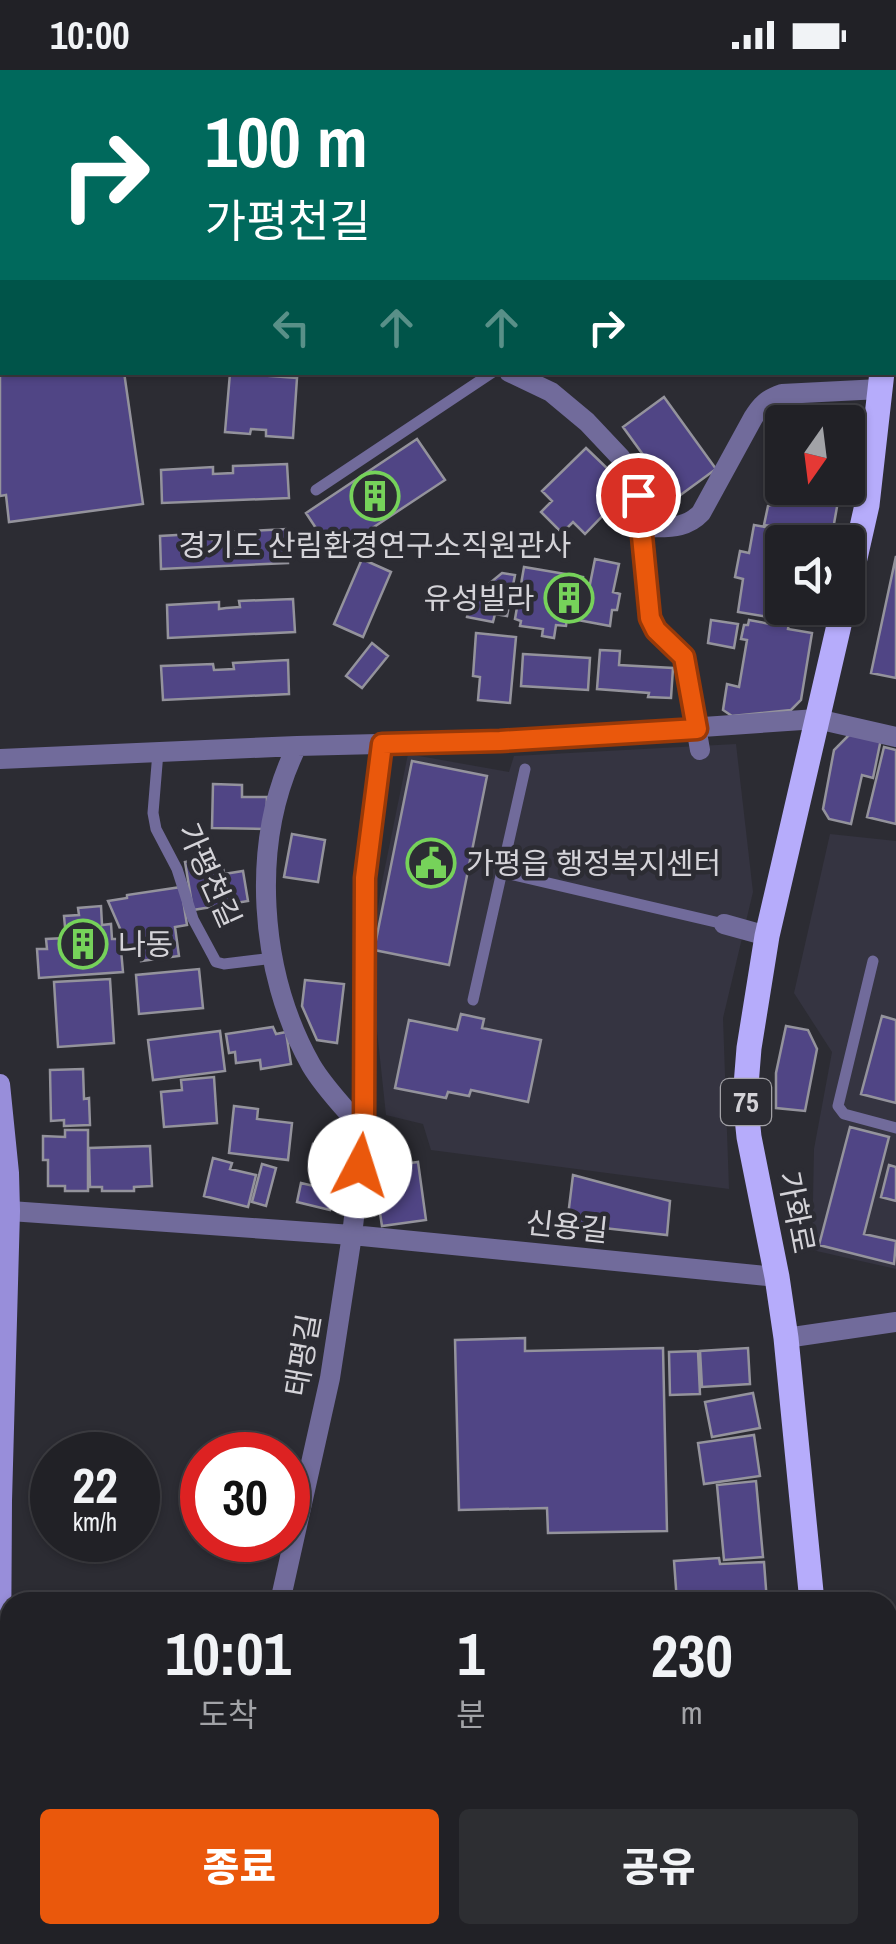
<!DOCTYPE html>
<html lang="ko">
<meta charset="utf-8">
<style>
:root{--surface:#212126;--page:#2d2e32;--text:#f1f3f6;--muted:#a2a3a7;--line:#3e3e43;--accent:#ea580c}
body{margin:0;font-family:"Archivo Narrow","Noto Sans KR",sans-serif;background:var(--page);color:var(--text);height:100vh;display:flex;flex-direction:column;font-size:38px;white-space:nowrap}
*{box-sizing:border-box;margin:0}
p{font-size:32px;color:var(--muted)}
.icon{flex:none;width:55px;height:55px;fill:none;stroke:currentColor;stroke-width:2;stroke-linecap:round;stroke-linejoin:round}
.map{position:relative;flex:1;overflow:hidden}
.panel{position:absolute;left:0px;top:1522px;width:898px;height:352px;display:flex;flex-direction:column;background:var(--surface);border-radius:30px 30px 0 0;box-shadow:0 2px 8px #0004,0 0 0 2px var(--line)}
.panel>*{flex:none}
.hud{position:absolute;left:0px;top:0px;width:898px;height:305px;box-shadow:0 2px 8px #0004,0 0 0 2px var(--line);background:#00695c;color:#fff;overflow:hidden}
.needle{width:65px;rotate:194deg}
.buttons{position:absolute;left:765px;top:335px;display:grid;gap:20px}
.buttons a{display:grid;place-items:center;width:100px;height:100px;border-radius:10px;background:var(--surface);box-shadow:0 2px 8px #0004,0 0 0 2px var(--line);font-size:50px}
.speed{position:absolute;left:30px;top:1362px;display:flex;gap:20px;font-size:50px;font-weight:700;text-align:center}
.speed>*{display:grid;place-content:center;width:130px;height:130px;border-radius:50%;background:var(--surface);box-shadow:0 2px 8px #0004,0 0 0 2px var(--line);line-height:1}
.speed small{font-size:25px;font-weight:400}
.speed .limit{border:15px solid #d22;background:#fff;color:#111}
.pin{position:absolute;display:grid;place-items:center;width:85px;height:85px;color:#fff;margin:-42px;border:5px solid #fff;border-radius:50%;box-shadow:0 2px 10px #0007}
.me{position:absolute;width:110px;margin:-55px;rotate:5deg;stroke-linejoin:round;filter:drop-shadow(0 0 8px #0008)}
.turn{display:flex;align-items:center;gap:35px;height:210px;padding:0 40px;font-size:45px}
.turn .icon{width:130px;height:130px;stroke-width:2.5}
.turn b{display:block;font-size:70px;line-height:85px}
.lanes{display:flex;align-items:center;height:95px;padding:0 40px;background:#0003;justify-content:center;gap:50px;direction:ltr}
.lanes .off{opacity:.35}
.eta{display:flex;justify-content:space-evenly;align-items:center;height:170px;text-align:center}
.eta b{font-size:60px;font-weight:800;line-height:70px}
.button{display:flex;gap:20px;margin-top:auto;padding:20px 40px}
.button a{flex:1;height:115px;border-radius:10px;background:var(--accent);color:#fff;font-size:40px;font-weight:800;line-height:115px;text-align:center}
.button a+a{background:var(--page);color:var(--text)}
.status{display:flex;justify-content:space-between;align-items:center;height:70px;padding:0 50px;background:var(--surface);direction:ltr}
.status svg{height:28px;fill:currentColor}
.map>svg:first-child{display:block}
.built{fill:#353441}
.building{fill:#504585;stroke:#94939c;stroke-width:2.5}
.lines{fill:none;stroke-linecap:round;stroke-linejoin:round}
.lane{stroke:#716b9b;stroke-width:11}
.street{stroke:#716b9b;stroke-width:20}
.secondary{stroke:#988eda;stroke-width:20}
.primary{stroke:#b6acfb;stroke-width:25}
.route-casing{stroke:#983908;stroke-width:25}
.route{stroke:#ea580c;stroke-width:18}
.labels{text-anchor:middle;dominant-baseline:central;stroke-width:9;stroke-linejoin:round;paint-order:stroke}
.shield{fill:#2c2c33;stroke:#a2a1a6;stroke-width:2.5}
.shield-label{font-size:28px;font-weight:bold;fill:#d4d3d8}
.poi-label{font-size:30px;fill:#d4d3d8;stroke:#2c2c33;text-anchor:start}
.street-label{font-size:30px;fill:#d4d3d8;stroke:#2c2c33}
</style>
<div class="status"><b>10:00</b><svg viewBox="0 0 49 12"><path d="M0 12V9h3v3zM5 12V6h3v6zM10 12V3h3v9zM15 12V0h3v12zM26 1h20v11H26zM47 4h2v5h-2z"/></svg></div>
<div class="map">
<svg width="896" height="1874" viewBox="0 0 896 1874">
<rect width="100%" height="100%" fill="#2c2c33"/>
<path class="built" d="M736,674L753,822L723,948L729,1119L431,1080L423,1054L386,1045L370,895L381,817L408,684L509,702L514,686Z
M830,764L896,771V1199L812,1180L814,1079L832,982L794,923Z"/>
<path class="building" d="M609,0H675L672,2H611Z
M2,268V302H124L143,434L9,452L6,425L0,426V269Z
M230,303L297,308L293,368L266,366V360L251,359L250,364L225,362Z
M664,327L716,399L675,429L623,357Z
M838,341L839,352H805L804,342Z
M417,369L445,410L333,484L306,443Z
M586,378L610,401L605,406L617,417L605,429L612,436L585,464L573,452L562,463L541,442L552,431L542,421Z
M782,382V418H809V420L774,422L772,383Z
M287,394L289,428L162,433L161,400L213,397V404L233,403V396Z
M814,420H840L832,465L764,455L768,436Z
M754,455L823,467L822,472H782V538H811L809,549H804V553L738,542L743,509L735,507L740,481L749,483Z
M286,459L288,493L161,499L160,466L212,463V470L233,468L232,462Z
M896,486V608L871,603Z
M362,489L391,502L363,567L334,554Z
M595,489L619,494L613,522L620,524L617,540H612L610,556L567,548L566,556L556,555L554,568L542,566L543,559L520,556L521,551L515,549L524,497L583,507L582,513L590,514Z
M502,503L515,505L507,546L495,544L493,552L467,547L468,541L458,539Z
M293,529L295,562L168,568L167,535L219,532V539L226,538L240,537L239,531Z
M711,550L738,554L734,578L708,573Z
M749,550L776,555L777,551L789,553L788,559L812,563L801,630L791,640L732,646L723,640L727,614L739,617L747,570L741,569L744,555H748Z
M476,563L516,567L510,633L478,630L480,607L473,606Z
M372,573L388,586L362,618L346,606Z
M600,580L620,581L619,595L673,598L671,628L648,627L649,623L597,619Z
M523,584L590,588L588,620L521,616Z
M288,590L289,624L163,630L161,596L213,594L214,600L234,599L233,593Z
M852,662L881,669L873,708L862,705L851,754L829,749L823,739L834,680Z
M884,677L896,680V754L867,747Z
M412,691L487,706L449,895L374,880Z
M213,714L242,715V727H267L266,759L212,758Z
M292,764L325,770L318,812L284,807Z
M202,789L204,800L223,797L224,804L243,801L248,831L193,840L185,792Z
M181,817L187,855L175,857L179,886L141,891L139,876L128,877L108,831L127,828V825Z
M101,836L102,855L111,854L112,869H120L123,902L39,908L37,879H47L46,869L66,868L64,846L79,845L78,838Z
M199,899L203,938L139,944L136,905Z
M110,909L114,973L58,977L54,912Z
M305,910L344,914L337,973L317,970L302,936Z
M461,944L484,949L482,958L541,970L528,1032L471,1020L469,1026L448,1022L446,1028L395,1018L409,950L457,960Z
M882,946L896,950V1033L861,1024Z
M786,956L808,960L817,979L805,1041L776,1038V1003Z
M273,957L276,964L286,962L291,994L261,999L260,990L236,993L235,982L229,983L226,964Z
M220,961L225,1001L153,1010L148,970Z
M83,999L84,1029L89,1028L90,1055L64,1056V1050L51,1051L50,1000Z
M214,1007L217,1053L164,1057L161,1022L182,1020L181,1010Z
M234,1036L258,1039L257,1049L292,1053L288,1090L229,1083Z
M850,1057L889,1067L864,1164L896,1171L894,1194L819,1175Z
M65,1060H88V1121H65V1116H48V1090H43V1066L65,1067Z
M313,1074L342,1080L338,1097L310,1091Z
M150,1076L152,1116L134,1117V1121H102V1117H90L89,1078Z
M213,1088L232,1093L230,1099L256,1105L248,1137L204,1126Z
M418,1092L426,1150L382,1156L373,1098Z
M262,1094L276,1098L266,1136L252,1132Z
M889,1095L896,1097V1131L881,1127Z
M573,1105L670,1131L667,1165L567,1154Z
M301,1113L335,1121L330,1140L297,1132Z
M525,1268V1281L663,1278L667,1461L548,1463L547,1438L459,1440L455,1270Z
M748,1278L750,1314L702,1317L700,1281Z
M698,1281L700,1324L670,1325L669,1282Z
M753,1323L760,1358L712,1367L705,1332Z
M754,1365L760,1406L704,1414L698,1373Z
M756,1411L763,1487L724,1490L717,1415Z
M719,1488L720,1494L764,1492L767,1532H677L674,1491Z"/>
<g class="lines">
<path class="lane" d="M316,420L493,302
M158,682L153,743L156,759L177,799L193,849L214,888L216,892L224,894L274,888
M501,802L724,854
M873,891L838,1036L844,1044L896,1058
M473,930L525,699"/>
<path class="street" d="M895,265L896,264
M509,302L551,322L587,352L620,387L632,404L638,425L650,548L656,559L684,587L700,680
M641,458C664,456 684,461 701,443L753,348C761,335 767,329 782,324L880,319
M297,676C249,773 259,902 311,995C325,1019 346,1039 364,1061
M0,689L297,676L500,671L817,649L896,667
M724,854L767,866
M10,1141L352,1165L777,1207
M786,1268L896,1252
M280,1532L330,1308L352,1165L364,1061L365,808L382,674
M209,1874L211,1865"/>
<path class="secondary" d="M0,1014L9,1103L10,1141L2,1431L0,1749
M888,1732L896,1733"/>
<path class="primary" d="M895,27L896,26
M895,113L896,116
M895,232L896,227
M848,519L867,435L882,302
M812,1532L786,1268L777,1207L749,1067L745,1028L749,978L767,866L843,538
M847,1865L848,1874"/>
</g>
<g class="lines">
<g class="route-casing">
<path id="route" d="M360,1096L364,1061L365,808L382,674L500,671L697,659L684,587L656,560L650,548L638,425"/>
</g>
<use href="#route" class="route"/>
</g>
<defs>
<g id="building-ring" transform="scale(2.5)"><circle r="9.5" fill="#2c2c33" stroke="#76d25a" stroke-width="1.5"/><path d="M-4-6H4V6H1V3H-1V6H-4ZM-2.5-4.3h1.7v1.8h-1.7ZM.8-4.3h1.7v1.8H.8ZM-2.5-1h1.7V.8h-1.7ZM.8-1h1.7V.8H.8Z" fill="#76d25a"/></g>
<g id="civic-ring" transform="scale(2.5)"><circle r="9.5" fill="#2c2c33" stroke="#76d25a" stroke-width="1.5"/><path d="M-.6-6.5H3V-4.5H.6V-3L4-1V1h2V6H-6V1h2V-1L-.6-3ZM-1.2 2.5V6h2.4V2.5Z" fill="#76d25a"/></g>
</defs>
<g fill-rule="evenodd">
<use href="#building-ring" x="375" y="426"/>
<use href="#building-ring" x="569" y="528"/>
<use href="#civic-ring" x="431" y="793"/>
<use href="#building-ring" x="83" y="874"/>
</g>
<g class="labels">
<rect class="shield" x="721" y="1009" width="50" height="46" rx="8"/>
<g class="shield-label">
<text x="746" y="1032">75</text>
</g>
<g class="poi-label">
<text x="375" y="475" text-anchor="middle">경기도 산림환경연구소직원관사</text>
<text x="534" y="528" text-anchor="end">유성빌라</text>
<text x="466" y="793">가평읍 행정복지센터</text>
<text x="118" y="874">나동</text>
</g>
<g class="street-label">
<text transform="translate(210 805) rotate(66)">가평천길</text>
<text transform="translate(797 1142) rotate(79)">가화로</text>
<text transform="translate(567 1156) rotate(6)">신용길</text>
<text transform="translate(302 1285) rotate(-80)">태평길</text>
</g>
</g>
</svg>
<div class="buttons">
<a><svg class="needle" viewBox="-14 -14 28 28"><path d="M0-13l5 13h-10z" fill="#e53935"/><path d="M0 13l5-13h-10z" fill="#a2a3a7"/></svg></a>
<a><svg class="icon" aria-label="sound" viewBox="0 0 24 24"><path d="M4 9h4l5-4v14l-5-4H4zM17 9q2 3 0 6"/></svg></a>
</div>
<div class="speed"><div>22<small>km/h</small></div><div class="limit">30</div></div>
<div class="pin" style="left:638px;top:425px;background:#d93025"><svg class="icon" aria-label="arrive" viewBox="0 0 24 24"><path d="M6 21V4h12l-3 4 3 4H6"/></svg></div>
<svg class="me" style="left:360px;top:1096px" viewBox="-20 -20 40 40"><circle r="19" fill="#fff"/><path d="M0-13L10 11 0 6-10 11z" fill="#ea580c"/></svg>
<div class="hud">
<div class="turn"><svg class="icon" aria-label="right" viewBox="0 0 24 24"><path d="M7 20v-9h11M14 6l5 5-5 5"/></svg><div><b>100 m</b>가평천길</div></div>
<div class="lanes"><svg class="icon off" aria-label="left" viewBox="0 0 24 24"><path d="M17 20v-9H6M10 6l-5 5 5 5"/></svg><svg class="icon off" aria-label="ahead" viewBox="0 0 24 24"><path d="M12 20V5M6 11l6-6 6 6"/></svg><svg class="icon off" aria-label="ahead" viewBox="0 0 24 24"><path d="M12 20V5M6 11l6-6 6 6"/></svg><svg class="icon" aria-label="right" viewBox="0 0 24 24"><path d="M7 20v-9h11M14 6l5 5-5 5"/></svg></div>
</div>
<section class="panel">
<div class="eta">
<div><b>10:01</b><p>도착</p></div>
<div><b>1</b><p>분</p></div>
<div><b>230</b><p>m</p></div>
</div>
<div class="button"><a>종료</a><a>공유</a></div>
</section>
</div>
